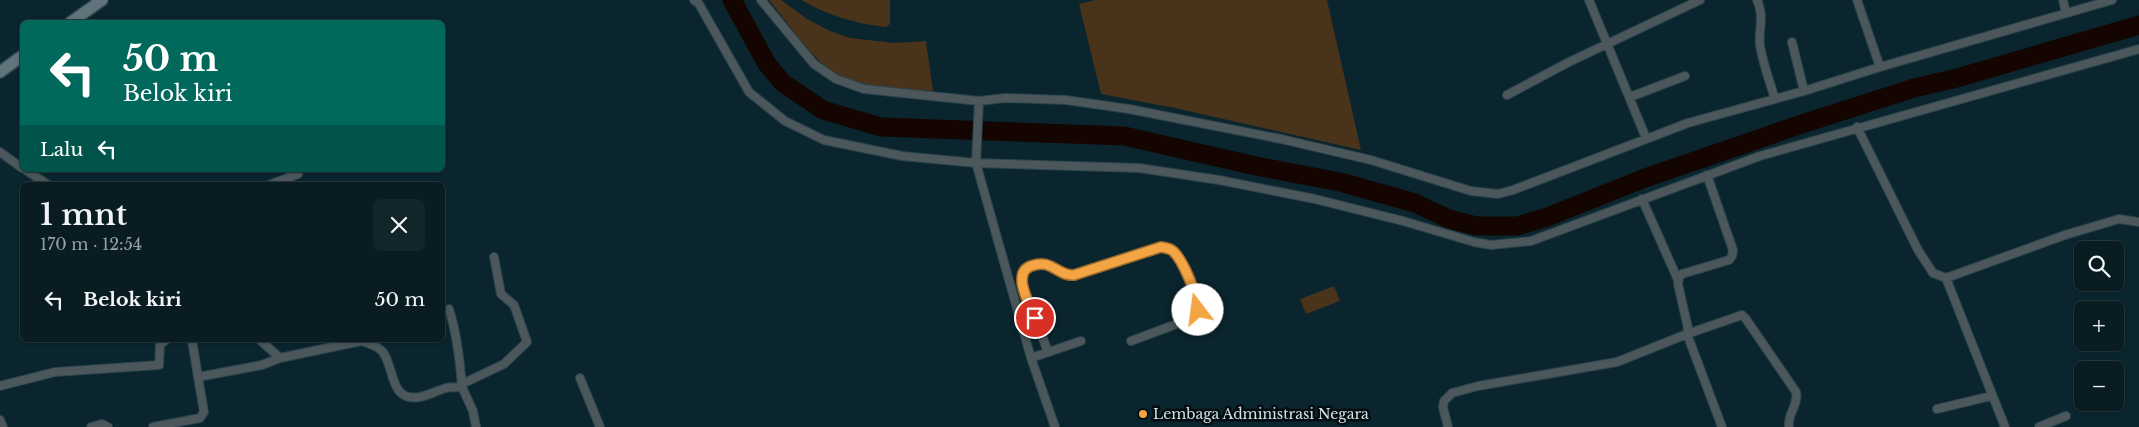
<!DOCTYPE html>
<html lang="id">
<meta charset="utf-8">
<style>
:root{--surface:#081c22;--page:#11252a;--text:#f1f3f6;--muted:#98a1a5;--line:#293a40}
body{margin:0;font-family:"Libre Baskerville",serif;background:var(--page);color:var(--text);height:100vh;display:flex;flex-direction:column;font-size:19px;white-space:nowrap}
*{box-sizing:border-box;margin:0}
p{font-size:16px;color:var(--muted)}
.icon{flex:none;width:28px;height:28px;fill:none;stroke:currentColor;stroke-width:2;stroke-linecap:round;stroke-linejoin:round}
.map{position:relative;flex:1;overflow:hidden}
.panel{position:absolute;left:20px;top:182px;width:425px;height:160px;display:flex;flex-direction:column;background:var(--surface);border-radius:8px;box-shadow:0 1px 4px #0004,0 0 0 1px var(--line)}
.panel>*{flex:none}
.banner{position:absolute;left:20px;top:20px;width:425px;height:152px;border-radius:8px;box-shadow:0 1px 4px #0004,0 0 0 1px var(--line);background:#00695c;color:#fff;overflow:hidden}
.controls{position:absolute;left:2074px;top:241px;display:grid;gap:10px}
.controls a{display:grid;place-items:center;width:50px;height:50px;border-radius:8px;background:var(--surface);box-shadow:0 1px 4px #0004,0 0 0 1px var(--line);font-size:25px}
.pin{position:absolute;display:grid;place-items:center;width:42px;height:42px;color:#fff;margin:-21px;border:2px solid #fff;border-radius:50%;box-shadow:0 1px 5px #0007}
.me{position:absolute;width:55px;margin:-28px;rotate:345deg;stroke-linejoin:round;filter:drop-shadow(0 0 4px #0008)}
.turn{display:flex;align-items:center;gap:18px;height:105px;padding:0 20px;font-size:22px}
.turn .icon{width:65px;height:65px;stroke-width:2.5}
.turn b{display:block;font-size:35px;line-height:42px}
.then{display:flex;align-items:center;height:48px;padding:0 20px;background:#0003;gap:10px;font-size:19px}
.round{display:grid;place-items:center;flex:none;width:52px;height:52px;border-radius:8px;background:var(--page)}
.headline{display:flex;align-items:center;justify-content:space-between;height:85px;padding:0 20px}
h1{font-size:30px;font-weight:600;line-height:38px}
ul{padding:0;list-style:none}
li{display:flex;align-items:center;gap:15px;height:65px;padding:0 20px}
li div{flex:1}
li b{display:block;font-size:19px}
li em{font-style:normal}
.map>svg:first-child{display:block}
.green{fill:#49331b}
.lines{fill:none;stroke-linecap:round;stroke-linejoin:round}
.river{stroke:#140500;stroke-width:19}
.minor-casing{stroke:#2a434c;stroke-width:10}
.secondary-casing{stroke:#2a434c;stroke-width:14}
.minor{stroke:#4b575b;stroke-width:8}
.secondary{stroke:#62747b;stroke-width:11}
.route-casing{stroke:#9e6b2c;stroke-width:12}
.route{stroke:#f3a443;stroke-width:9}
.poi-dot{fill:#f3a443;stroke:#040d10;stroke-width:2}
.labels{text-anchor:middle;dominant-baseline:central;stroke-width:5;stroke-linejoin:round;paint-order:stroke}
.poi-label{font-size:14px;fill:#d3e2e8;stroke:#040d10;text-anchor:start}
</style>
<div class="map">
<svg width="2139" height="427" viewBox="0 0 2139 427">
<rect width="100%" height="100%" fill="#0a252e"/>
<path class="green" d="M769,0H781L807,19L830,31L850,38L894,43L926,41L933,91C906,89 863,90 839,76C810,58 791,26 769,0Z
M801,0H890V24L886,27C856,24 827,15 801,0Z
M1095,0H1327L1361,150L1175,108L1101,94L1079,4Z
M1334,286L1340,301L1306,314L1300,299Z"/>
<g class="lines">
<path class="river" d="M732,0L767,64L783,83L823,110L881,127L1124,136L1256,166L1340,182L1415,203L1449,219L1476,226H1517L1547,217L1645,178L1805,123L1914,88L1957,78L2139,25"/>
<g class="minor-casing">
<path id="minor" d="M694,0L699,4L749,92L785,121L824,140L902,156L976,163L1139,168L1219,180L1315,199L1403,221L1474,242L1491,245L1531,241L1760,156L2139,49
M761,0L814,64L836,79L864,89L979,101L1005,98L1066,100L1129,109L1281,139L1371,160L1471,191L1498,194L1513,190L1688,123L1804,91L1880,67L2112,0
M1589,0L1646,138
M1757,0C1765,18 1758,29 1760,46C1763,64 1770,82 1775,99
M1857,0L1880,67
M2063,0L2066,13
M1792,42L1804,91
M1507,95L1569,62L1700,0
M1630,97L1685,76
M979,101L976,163L1031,358L1055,427
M1857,127L1918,250L1933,273L1946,278
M0,152L22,168
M26,170L48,185
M269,185L298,174
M1642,199L1678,280
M449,309C457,334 460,361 462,387
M192,340L198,377
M260,340L280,358L361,341C368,343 377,346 382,351C393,363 390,393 409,397C421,400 435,391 446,388C451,387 457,387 462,387L473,411L476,427
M1048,352L1022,283C1022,276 1022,270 1030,267C1051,259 1056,277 1075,275L1161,247C1166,248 1169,248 1173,251C1183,260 1198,296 1198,310L1190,319L1131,341
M1031,358L1081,341
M580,378L600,427
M462,384L504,364L527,342L514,305L501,294L494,257
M0,386L55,372L159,365L160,345L166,340
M1937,409L1991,396
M0,420L3,427
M91,427L102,424L108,427
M153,427L200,418L204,412L198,377L262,365L280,358
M1448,427L1443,407L1444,401L1452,393L1478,386L1617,362L1687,334L1688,328L1678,284L1679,277L1682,274L1729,260L1732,256L1733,250L1707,175
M1722,427L1687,334L1742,315L1746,319L1796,392C1799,405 1787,414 1789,427
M2005,427L1946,278L2065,235L2119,219L2139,222
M2039,427L2066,416"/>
</g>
<g class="secondary-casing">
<path id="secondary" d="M71,22L102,0
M0,72L22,56"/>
</g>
<use href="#minor" class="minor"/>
<use href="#secondary" class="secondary"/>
</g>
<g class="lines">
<g class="route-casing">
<path id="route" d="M1035,318C1030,305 1011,273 1031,266C1037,264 1044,263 1050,266C1059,270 1064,276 1074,275L1161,247C1166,248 1169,248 1173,251C1183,260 1198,296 1198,310"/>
</g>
<use href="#route" class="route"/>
</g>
<circle class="poi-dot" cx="1143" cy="414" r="5"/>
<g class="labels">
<g class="poi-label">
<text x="1153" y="414">Lembaga Administrasi Negara</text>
</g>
</g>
</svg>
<div class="controls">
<a><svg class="icon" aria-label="search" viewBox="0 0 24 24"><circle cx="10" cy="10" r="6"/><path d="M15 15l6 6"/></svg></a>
<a>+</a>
<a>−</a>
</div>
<div class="pin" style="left:1035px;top:318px;background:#d93025"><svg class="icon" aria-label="arrive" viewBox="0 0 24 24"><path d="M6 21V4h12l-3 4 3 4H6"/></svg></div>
<svg class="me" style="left:1198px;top:310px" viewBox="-20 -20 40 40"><circle r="19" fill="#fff"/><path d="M0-13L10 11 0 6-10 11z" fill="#f3a443"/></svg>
<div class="banner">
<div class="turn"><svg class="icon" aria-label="left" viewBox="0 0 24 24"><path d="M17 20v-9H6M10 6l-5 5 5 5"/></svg><div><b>50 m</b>Belok kiri</div></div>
<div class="then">Lalu<svg class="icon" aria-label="left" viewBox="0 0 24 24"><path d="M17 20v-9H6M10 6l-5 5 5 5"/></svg></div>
</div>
<section class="panel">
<div class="headline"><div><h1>1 mnt</h1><p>170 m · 12:54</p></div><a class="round"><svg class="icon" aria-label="close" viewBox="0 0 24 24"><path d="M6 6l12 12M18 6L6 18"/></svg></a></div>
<ul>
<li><svg class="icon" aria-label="left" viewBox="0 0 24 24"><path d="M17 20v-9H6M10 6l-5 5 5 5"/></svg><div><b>Belok kiri</b></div><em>50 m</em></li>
</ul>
</section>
</div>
